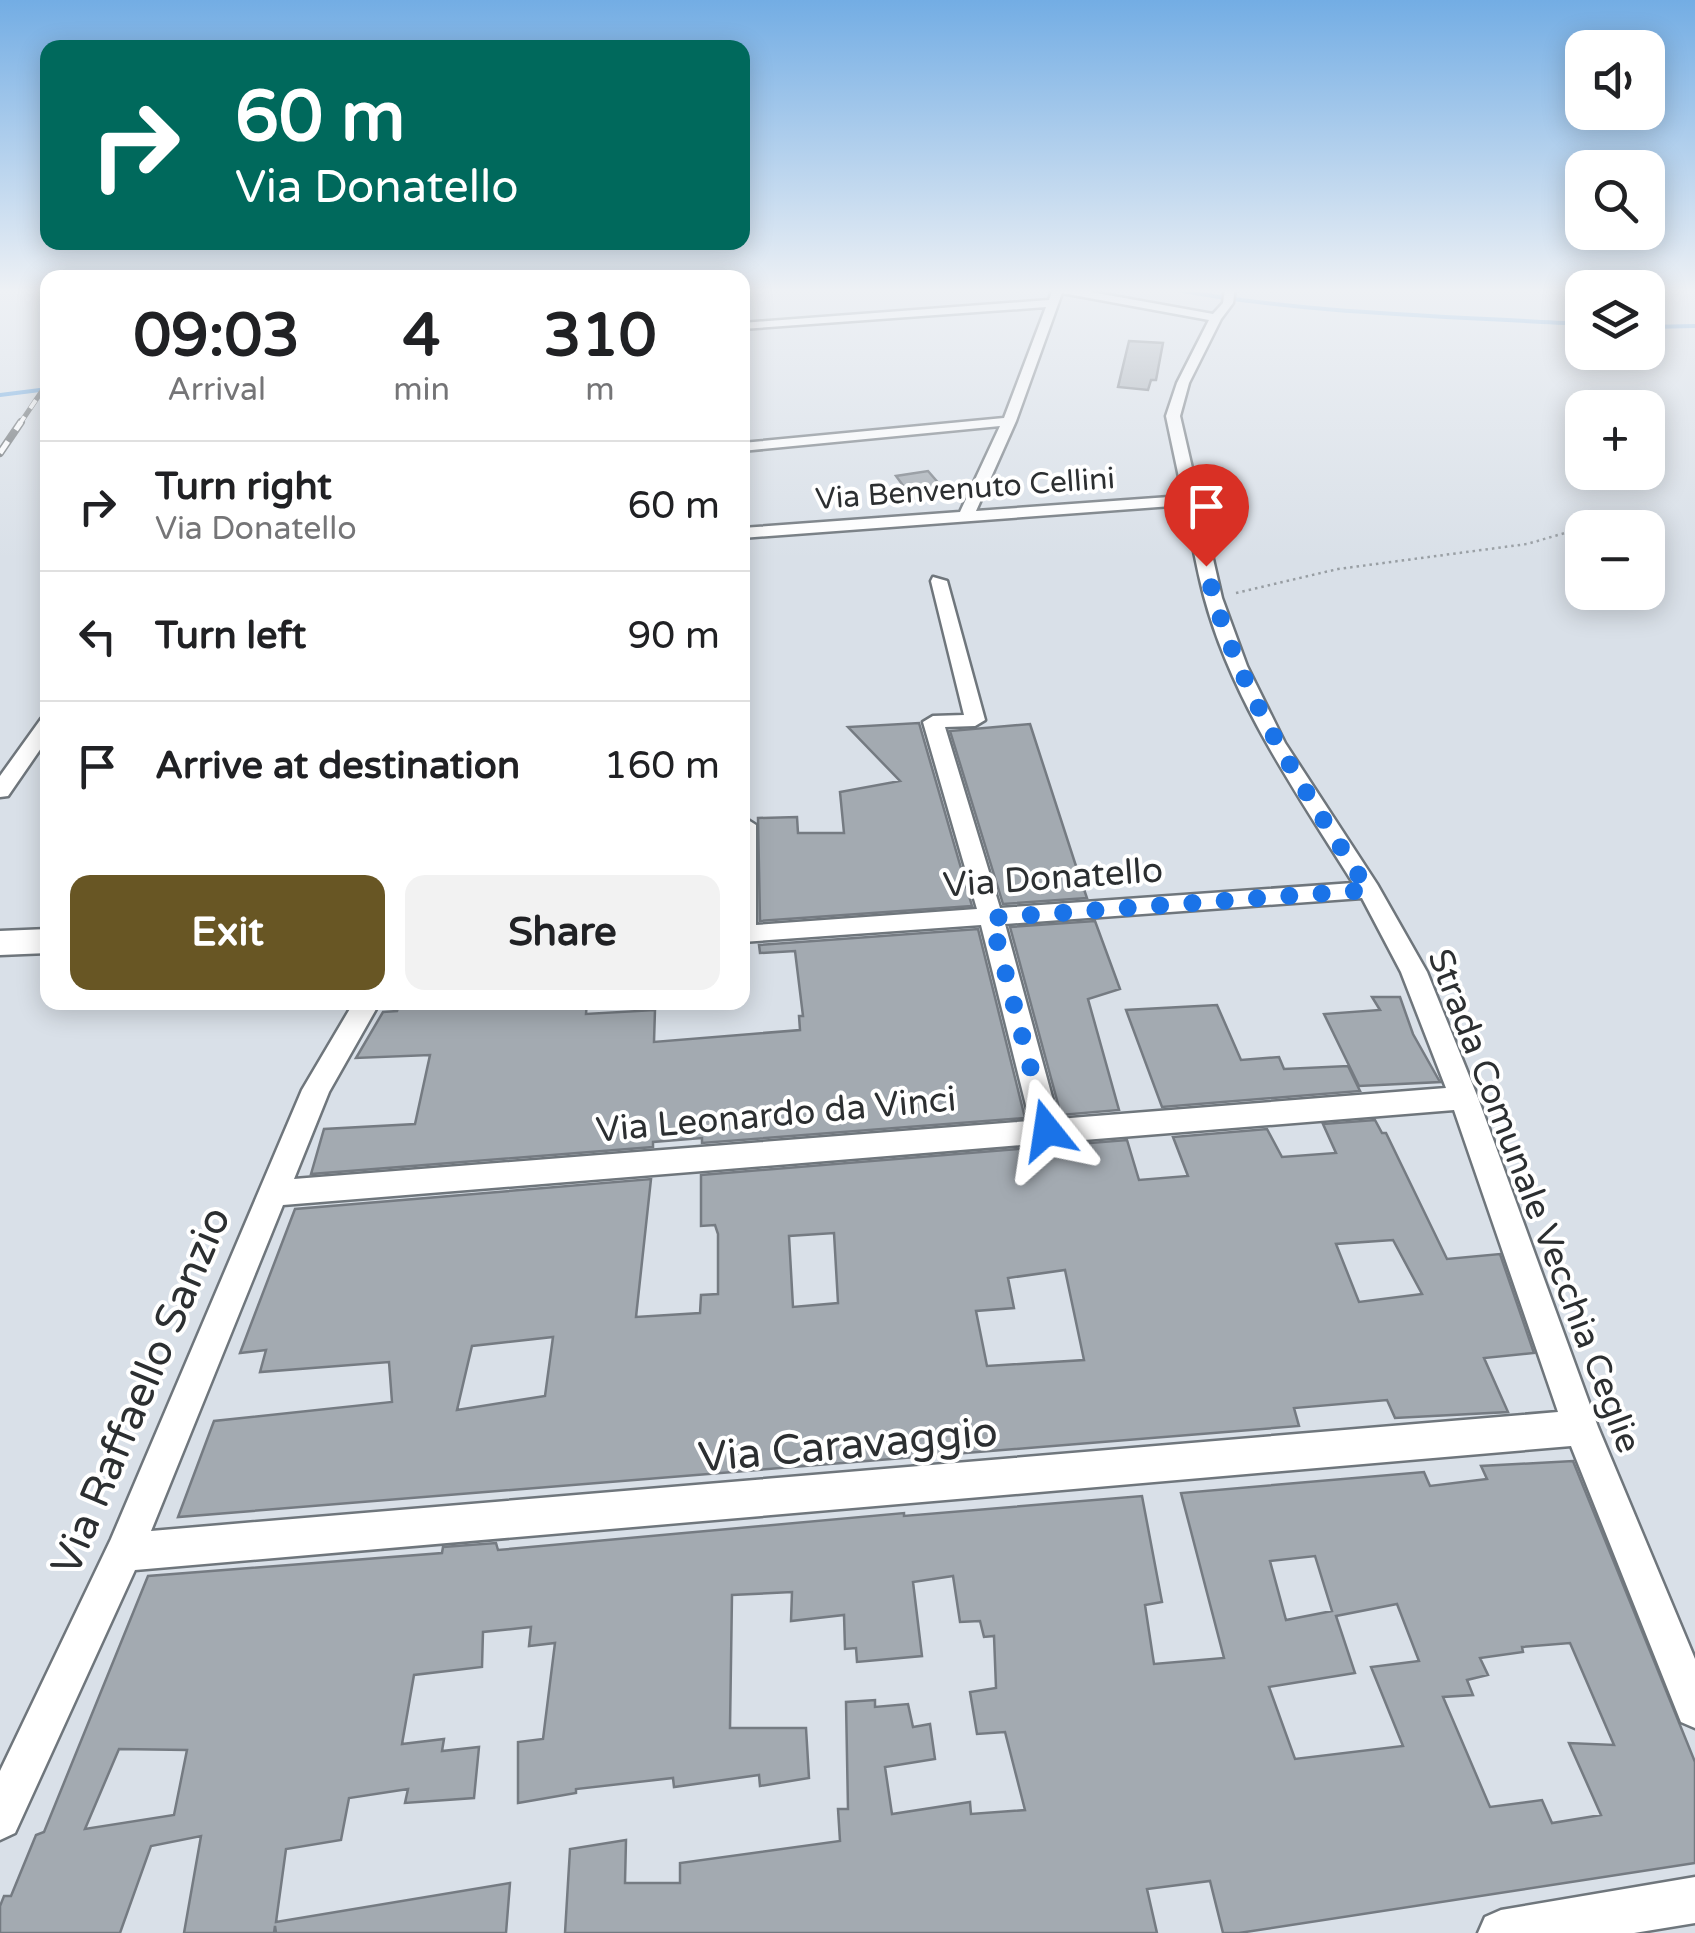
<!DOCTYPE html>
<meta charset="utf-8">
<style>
:root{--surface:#fff;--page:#f2f2f2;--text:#202124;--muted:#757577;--line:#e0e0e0;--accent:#685624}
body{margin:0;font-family:"Varela Round",sans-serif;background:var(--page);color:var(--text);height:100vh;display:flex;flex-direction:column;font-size:38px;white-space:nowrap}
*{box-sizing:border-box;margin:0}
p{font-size:32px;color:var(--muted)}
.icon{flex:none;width:55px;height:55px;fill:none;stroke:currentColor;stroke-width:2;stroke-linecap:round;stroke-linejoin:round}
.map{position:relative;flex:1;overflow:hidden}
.side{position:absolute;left:40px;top:270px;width:710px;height:740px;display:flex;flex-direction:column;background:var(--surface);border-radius:20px;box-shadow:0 5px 25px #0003}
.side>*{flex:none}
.top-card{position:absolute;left:40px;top:40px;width:710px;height:210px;border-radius:20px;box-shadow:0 5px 25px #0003;background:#00695c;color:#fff;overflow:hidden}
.fabs{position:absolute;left:1565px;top:30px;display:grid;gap:20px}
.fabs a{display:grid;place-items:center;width:100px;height:100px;border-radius:20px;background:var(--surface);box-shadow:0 5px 25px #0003;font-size:50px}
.pin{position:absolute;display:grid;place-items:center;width:85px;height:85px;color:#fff;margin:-102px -42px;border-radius:50% 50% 50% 0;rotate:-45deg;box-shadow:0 0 10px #0007}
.pin .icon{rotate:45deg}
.me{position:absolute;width:110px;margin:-55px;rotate:345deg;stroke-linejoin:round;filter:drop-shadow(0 0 8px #0008)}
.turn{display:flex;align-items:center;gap:35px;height:210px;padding:0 30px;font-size:45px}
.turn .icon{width:130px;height:130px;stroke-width:2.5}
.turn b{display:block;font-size:70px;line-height:85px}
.eta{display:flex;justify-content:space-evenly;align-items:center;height:170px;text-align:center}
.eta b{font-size:60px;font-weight:800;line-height:70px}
.primary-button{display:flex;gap:20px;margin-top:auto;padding:20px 30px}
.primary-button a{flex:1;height:115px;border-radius:20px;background:var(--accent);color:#fff;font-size:40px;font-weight:800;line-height:115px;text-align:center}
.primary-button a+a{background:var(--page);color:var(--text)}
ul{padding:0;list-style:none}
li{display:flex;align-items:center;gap:30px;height:130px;padding:0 30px;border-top:2px solid var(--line)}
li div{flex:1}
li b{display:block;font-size:38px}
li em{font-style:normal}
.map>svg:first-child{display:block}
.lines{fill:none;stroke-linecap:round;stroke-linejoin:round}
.stream{stroke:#63a3dd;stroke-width:4}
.building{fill:#a3aab1;stroke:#757b82;stroke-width:2.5;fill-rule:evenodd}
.street-casing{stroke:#6f767c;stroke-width:5}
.secondary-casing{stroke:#6f767c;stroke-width:5}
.path{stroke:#989ea3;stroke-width:2.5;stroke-dasharray:2.5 4;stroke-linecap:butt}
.street{fill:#fff;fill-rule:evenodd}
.secondary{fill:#fff;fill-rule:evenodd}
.rail-far1-casing{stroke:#62676a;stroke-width:5}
.rail-casing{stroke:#62676a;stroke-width:8}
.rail-far1{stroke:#fff;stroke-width:4;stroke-dasharray:10;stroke-linecap:butt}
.rail{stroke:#fff;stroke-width:5;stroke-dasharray:14;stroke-linecap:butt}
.route{stroke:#1a73e8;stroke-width:18;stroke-dasharray:0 32.4}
.labels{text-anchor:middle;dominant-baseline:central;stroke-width:8;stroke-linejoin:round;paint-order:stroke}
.far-street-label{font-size:30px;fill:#2c2f31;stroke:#fff}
.street-label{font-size:35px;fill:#2c2f31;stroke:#fff}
.near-street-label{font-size:42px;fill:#2c2f31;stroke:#fff}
</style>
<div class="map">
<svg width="1695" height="1933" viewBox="0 0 1695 1933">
<rect width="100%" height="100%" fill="#d9e0e8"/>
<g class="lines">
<path class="stream" d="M1166,288C1302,314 1444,316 1582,324
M1648,327L1695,326
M0,395L48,389"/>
</g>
<path class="building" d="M1129,341L1163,343L1156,380H1151L1148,390L1118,387Z
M928,471L948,494L913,499L896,476Z
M919,723L972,906L760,921L758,818L797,817L798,833H844L840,792L900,781L848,727Z
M1030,724L1075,863L1087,898L1003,904L950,731Z
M1095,921L1120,989L1088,999L1119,1110L1061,1115L1010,927Z
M978,929L1025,1118L702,1143V1138L653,1142V1147L311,1174L324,1129L415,1124L430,1055L356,1058L383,1012L397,1011L400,1002H587L586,1014L655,1010L654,1042L800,1030L799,1016H803L795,951L760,953L759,945Z
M1372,997H1400L1413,1034L1440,1082L1359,1086L1324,1014L1380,1010Z
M1217,1005L1241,1060L1279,1057L1284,1069L1348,1066L1360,1091L1162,1107L1126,1010Z
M1375,1120L1382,1133H1386L1447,1259L1500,1254L1534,1353L1484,1358L1508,1412L1395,1418L1387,1400L1294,1408L1299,1426L178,1517L214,1421L392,1402L389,1362L260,1372L266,1350L240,1353L295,1209L651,1179L636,1317L700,1313L701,1295L718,1294V1234L715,1225L701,1226V1175L1127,1140L1139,1180L1188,1176L1173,1137L1267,1129L1282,1157L1336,1153L1323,1124ZM834,1233L838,1303L793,1307L789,1236ZM1393,1240L1422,1294L1359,1302L1336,1244ZM1065,1270L1084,1360L987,1366L976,1311L1014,1308L1008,1278ZM553,1337L545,1396L457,1410L472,1346Z
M1573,1461L1695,1762V1863L1239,1933H1223L1210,1881L1147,1889L1157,1933H565L570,1849L626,1840L625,1883H680V1863L840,1841L838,1809H848L846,1702L875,1700V1707L908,1704L913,1727L930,1724L935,1759L885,1767L892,1814L970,1802L971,1814L1025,1810L1005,1732L977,1734L970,1692L996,1688L994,1636L984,1637L980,1621L960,1622L953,1576L913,1582L922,1656L857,1662L856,1648L845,1649L844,1615L791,1621L792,1592L732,1595L730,1728H806L809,1778L760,1786L759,1775L674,1787L673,1778L576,1789V1793L518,1803V1742L543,1739L555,1643L529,1646L531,1627L483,1632L482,1667L414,1675L402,1744L444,1739L442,1751L479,1747L474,1798L405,1803L408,1789L349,1798L341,1840L286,1849L276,1922L510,1883L506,1933H276L275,1926L274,1933H184L201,1836L151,1846L120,1933H0V1906L4,1896H11L36,1835L44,1832L148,1576L442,1553L443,1547L496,1543L498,1550L904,1513V1516L1142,1496L1162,1602L1145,1605L1154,1664L1224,1658L1181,1493L1424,1472L1430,1486L1487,1479L1481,1466ZM1315,1556L1332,1611L1286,1620L1270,1561ZM1397,1604L1419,1661L1371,1667L1403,1746L1295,1759L1269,1687L1355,1673L1336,1616ZM1570,1643L1614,1745L1569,1743L1601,1815L1552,1823L1542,1800L1490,1807L1443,1697L1473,1695L1467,1680L1488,1675L1480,1658L1523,1652L1522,1647ZM119,1749L187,1750L174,1815L85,1829Z"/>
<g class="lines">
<g class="street-casing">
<path id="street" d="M1047,288H1069L1213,314L1223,303L1225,288H1235L1233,303L1221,319L1189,383L1180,416L1222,598L1247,666L1285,743L1377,884L1427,972L1478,1098L1598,1427L1695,1659V1728L1681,1722L1571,1446L135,1570L15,1833L0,1840V1771L111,1539L302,1090L354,1002H380L329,1092L294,1179L1030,1121L981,925L742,942L745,818L756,825V925L977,909L923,722L933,716L964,715L931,581L933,577L947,581L985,720L975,726L945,727L1000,908L1353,883C1296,792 1232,701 1204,596C1196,566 1191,535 1185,505L742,538V528L960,512L1000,426L742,451V443L1004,418L1046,307L742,329V323L1049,300L1052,291ZM1062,293L1209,320L1177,383L1166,416L1183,496L976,511L1016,421ZM1362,898L1401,972L1446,1088L1058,1119L1005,924ZM1454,1110L1558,1412L151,1531L283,1205Z
M48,717V738L8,796L0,797V776L41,719Z
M1695,1877V1923L1634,1933H1478L1485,1917L1501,1910Z"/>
</g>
<g class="secondary-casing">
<path id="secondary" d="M48,929V953L0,955V931Z"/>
</g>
<path class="path" d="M1236,593L1338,569L1527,544L1582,528"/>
<use href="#street" class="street"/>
<use href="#secondary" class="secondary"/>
<g class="rail-far1-casing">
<path id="rail-far1" d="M19,425L48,382"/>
</g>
<g class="rail-casing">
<path id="rail" d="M0,453L21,422"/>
</g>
<use href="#rail-far1" class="rail-far1"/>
<use href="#rail" class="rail"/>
</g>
<linearGradient id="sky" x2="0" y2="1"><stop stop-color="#73ade4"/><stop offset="0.52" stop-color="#eef1f5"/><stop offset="1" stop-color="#eef1f5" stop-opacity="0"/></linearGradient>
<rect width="1695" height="559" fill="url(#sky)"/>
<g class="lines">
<path class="route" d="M1047,1130L991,918L1368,890C1303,787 1233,686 1206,566"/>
</g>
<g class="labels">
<g class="far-street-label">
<text transform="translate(965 489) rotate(-4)">Via Benvenuto Cellini</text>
</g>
<g class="street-label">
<text transform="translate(1053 878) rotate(-4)">Via Donatello</text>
<text transform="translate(776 1115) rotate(-5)">Via Leonardo da Vinci</text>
<text transform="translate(1534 1201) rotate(69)">Strada Comunale Vecchia Ceglie</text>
</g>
<g class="near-street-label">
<text transform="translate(141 1391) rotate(-67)">Via Raffaello Sanzio</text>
<text transform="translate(848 1445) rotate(-5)">Via Caravaggio</text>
</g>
</g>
</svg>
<div class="fabs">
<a><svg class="icon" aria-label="sound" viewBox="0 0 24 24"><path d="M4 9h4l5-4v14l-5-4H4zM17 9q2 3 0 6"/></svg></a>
<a><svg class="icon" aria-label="search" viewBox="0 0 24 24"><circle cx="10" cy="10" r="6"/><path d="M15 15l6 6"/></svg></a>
<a><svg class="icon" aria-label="layers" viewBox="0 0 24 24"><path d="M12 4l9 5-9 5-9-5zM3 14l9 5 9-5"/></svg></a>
<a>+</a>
<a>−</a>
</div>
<div class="pin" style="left:1206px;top:566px;background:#d93025"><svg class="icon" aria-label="arrive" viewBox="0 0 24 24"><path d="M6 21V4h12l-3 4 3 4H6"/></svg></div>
<svg class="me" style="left:1047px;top:1130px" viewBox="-20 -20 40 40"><path d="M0-17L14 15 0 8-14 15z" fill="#1a73e8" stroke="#fff" stroke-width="4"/></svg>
<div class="top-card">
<div class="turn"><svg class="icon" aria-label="right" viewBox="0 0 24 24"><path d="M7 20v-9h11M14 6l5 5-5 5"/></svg><div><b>60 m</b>Via Donatello</div></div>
</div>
<section class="side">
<div class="eta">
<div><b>09:03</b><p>Arrival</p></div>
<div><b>4</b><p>min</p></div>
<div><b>310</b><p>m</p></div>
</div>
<ul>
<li><svg class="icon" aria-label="right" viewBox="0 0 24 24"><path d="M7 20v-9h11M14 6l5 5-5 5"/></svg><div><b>Turn right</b><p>Via Donatello</p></div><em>60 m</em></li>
<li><svg class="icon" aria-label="left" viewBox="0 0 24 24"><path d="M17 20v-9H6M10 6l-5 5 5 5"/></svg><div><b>Turn left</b></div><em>90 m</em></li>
<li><svg class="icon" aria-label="arrive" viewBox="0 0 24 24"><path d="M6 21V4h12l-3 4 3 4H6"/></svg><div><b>Arrive at destination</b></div><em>160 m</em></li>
</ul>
<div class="primary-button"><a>Exit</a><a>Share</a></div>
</section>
</div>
